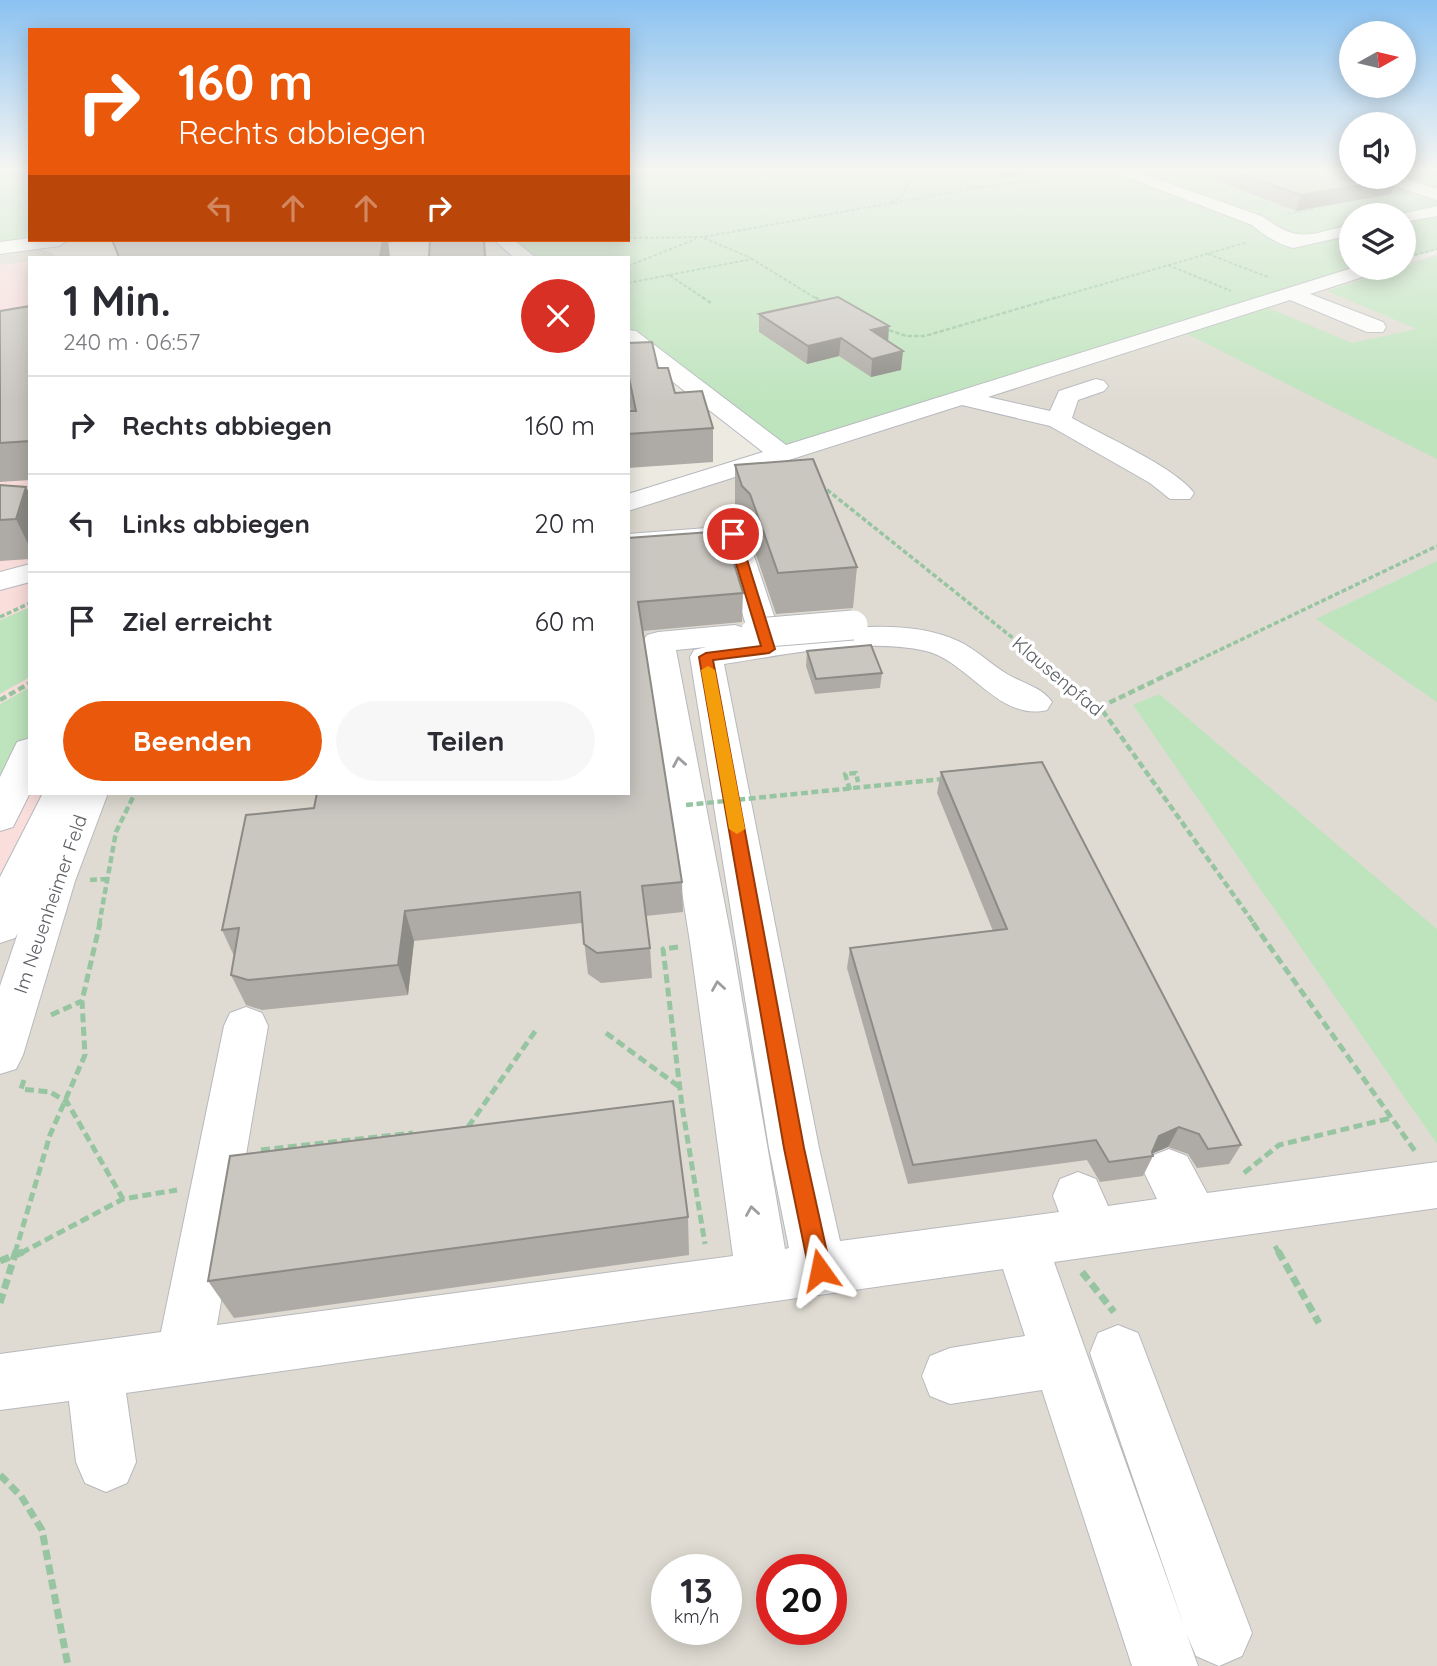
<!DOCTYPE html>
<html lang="de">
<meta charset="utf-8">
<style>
:root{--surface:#fff;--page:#f7f7f7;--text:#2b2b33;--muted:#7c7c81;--line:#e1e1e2;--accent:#ea580c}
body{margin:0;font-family:Quicksand,sans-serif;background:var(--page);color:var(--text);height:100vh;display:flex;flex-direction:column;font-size:26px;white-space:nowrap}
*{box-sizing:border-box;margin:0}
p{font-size:23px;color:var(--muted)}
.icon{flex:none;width:38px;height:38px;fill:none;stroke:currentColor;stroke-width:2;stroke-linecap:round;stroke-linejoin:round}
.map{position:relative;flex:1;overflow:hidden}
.details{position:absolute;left:28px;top:256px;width:602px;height:539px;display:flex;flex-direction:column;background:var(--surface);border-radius:0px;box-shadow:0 4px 18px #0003}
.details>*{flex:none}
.top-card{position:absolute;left:28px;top:28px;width:602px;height:214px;border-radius:0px;box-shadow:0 4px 18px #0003;background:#ea580c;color:#fff;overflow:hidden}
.needle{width:46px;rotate:82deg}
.tools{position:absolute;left:1339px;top:21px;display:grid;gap:14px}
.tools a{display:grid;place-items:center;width:77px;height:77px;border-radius:50%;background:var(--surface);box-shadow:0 4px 18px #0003;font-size:35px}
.speed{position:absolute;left:651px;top:1554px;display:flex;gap:14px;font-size:35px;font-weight:700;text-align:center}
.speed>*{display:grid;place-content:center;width:91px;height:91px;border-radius:50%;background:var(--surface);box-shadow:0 4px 18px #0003;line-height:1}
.speed small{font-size:18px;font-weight:400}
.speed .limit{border:10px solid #d22;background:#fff;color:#111}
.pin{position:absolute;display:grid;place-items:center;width:60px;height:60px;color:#fff;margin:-30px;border:4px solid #fff;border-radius:50%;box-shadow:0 2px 7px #0007}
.me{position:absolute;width:77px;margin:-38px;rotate:348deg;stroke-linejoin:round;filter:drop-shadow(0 0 5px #0008)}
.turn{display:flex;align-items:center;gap:24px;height:147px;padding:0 35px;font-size:32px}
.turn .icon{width:91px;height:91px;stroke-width:2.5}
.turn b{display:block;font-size:49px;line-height:60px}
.lanes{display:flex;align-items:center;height:66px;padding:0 35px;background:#0003;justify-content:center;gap:35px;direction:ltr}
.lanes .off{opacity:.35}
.round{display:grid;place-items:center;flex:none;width:74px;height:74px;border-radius:37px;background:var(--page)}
.head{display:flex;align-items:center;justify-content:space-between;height:119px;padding:0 35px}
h1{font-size:42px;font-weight:800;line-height:52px}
.action{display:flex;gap:14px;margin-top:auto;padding:14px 35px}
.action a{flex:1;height:80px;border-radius:42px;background:var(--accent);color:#fff;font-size:28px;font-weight:800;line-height:80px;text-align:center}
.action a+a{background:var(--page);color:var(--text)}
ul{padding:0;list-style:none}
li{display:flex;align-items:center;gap:21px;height:98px;padding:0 35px;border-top:2px solid var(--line)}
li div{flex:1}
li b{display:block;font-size:26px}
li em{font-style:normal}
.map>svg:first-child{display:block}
.education{fill:#dfdbd2;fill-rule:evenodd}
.medical{fill:#fadedc}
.green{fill:#bee4bd}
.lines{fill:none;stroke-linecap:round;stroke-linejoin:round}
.minor-casing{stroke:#b7b9be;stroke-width:2}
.path-far5{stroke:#97c5a2;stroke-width:2;stroke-dasharray:3.5 2;stroke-linecap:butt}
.path-far4{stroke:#97c5a2;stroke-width:2.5;stroke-dasharray:4.5 2;stroke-linecap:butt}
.path-far3{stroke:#97c5a2;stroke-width:3.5;stroke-dasharray:5 2.5;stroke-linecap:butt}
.path-far2{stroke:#97c5a2;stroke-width:4.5;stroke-dasharray:7 3.5;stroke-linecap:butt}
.path-far1{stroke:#97c5a2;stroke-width:5;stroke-dasharray:9 4.5;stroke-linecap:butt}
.path{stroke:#97c5a2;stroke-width:7;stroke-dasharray:10 5;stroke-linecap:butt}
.minor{fill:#fff;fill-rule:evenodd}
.minor-bridge-casing{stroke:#b7b9be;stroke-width:31;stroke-linecap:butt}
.path-bridge{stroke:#97c5a2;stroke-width:4.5;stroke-dasharray:7 3.5;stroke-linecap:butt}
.minor-bridge{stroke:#fff;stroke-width:29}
.wall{fill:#aeaaa5}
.shaded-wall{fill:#8d8b86}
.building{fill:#cac6c0;stroke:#8d8b86;stroke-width:2}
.oneway{stroke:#9c9ea1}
.route{fill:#ea580c;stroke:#983908;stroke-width:2}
.slow{fill:#f59e0b}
.labels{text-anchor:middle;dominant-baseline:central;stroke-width:7;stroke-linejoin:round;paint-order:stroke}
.street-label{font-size:19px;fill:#5a5d62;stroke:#fff}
</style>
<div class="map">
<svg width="1437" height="1666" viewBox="0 0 1437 1666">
<rect width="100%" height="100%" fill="#eceae1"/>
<path class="education" d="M34,247L48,251L57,257H30V793H628V509L1392,268H1404V264L1437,254V1666H0V250ZM667,1570H726V1629H667ZM772,1570H831V1629H772Z"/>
<path class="medical" d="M30,261V793H43L0,910V265Z"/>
<path class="green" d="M0,170H30V237L0,242Z
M628,170H1351V177H1404V170H1437V249L1404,259V215H1351V268H1375L787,448L628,329V257H533L510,240H628Z
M1437,256V459L1185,333L1266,307L1352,343L1417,329L1327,291Z
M1437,561V702L1316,619Z
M30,607V677L0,694V620Z
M30,687V737L0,786V704Z
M1159,694L1437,929V1144L1133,705Z"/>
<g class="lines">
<g class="minor-casing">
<path id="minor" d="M1109,170H1132L1264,217C1299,245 1311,233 1351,225V235L1293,248C1276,243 1265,236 1252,225Z
M1383,177H1399L1437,189V200L1391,185L1356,192L1348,187L1350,183Z
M1437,206V216L1404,222V215H1396Z
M30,238V240H68L59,246L0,254V242Z
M494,240H514L535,257H513Z
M1352,268H1381L1378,272L1310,294L1383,322L1386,327L1383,332H1367L1290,300L988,397L1050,411L1059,391L1096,379L1104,381L1108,386L1104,391L1078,400L1072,418C1102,435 1175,467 1194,493L1190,499H1170L1150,483L1050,426L962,405L628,511V494L763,452L628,347V330L636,331L786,445Z
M733,526L743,529L747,535L781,637C836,629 905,617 958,641C976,649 990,664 1007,674C1022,683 1042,687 1052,702L1047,710C999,722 968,661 926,651C865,637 784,655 724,664L819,1148L840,1241L1059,1212L1053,1196L1060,1179L1078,1172L1096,1179L1108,1206L1157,1199L1144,1172L1151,1156L1169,1149L1187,1156L1207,1193L1437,1162V1208L1054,1262L1184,1626L1090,1353L1098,1333L1118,1325L1138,1333L1252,1633L1242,1656L1219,1666L1196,1656L1187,1635L1198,1666H1132L1042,1390L950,1404L930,1396L922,1376L930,1356L950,1348L1025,1336L1003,1269L126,1393L136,1462L127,1483L106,1492L85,1483L76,1462L69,1401L0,1410V1354L161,1332L224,1026L230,1013L246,1007L262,1013L268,1026L217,1325L733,1256L690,942L642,642L647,635L658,632L735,625L747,629L722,544L628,552V534ZM706,647L694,650L690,657L769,1148L789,1248L785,1249L732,942L676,650Z
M30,564V582L0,590V572Z
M30,738V793L13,827L0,831V777L17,742Z
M43,793H108L75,881L23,1055L16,1069L0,1074V986L18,933L15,938L0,943V877Z"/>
</g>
<path class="path-far5" d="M937,170L974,188
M1199,171L1206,170
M1044,172L1056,177
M947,174L974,170
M894,204L890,202L902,196L910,182L908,175L900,170
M1288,214L1314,209L1311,207
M628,238L703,237L975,188L1095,173
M704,238L751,258
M385,246L393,240
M1208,254L1268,277
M1404,258L1437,249
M1168,265L1231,291
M628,266L696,239
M628,283L669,275
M705,299L669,275L752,259L817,299
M1052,299L1248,242"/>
<path class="path-far4" d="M702,297L711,303
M815,297L824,303
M883,328L906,336H925L1058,297"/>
<path class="path-far3" d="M821,485L1048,666
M0,617L30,603
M1186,666L1437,546"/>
<path class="path-far2" d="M1046,664L1100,707L1255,925
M0,700L30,683
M1100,707L1190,664
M850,790L845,774L856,773L858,782
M90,880L106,879
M99,925L116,832L135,793"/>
<path class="path-far1" d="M1253,923L1415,1151
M678,947L663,949L682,1106L705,1244
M51,1015L82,1001
M606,1033L681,1088
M24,1080L21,1089L50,1092L67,1102L123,1199
M468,1127L536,1030
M261,1150L413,1133
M1244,1173L1279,1145L1391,1118
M1275,1246L1279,1253
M15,1253L50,1135L85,1055L82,1001L100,923
M21,1253L123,1199L177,1190"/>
<path class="path" d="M1278,1251L1319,1323
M0,1261L25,1251
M1082,1272L1114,1312
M0,1303L16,1251
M0,1475L21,1496L42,1530L68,1666"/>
<use href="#minor" class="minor"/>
<g class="minor-bridge-casing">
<path id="minor-bridge" d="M755,633L853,625"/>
</g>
<path class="path-bridge" d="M686,805L943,779"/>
<use href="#minor-bridge" class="minor-bridge"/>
</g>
<path class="wall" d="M979,170H1060L998,179Z
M1205,170H1351L1359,179L1391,194L1296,211L1204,176Z
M1404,170H1426L1422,180L1399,177H1404Z
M30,306V480L0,482V311Z
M759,314L888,341L901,370L871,377L839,356L807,364L759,332Z
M628,343L658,368L675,393L713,428V462L628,468V411H631L628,397Z
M735,465L857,567L853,608L776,614L749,534L741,526L735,504Z
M0,485L30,494V559L0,561Z
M628,538L743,593L742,622L643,631L682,882L683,912L646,916L650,948L652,978L601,983L588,974L582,923L414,941L408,995L262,1010L246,1005L231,975L234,956L222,930L314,808Z
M807,651L882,673L880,688L815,694L806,666Z
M941,772L1241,1145L1229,1164L1197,1168L1188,1154L1168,1147L1152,1153L1153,1156L1143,1176L1100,1182L1087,1160L908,1184L847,968L850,948L993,931L937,793Z
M688,1217L689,1255L234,1318L208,1281Z"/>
<path class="shaded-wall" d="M1000,170H1060L998,179Z
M1397,179L1391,194L1296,211L1301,195Z
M383,240H388L390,257H380Z
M889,326L888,344L871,330Z
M841,338L839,356L807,364L808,346Z
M903,351L901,370L871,377L872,359Z
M26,487L30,494V548L16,519Z
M405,911L414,941L408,995L398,965Z
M1179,1127L1168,1147L1149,1155L1159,1136Z"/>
<path class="building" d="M1230,170H1351V177H1356L1360,179L1376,177H1389L1397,179L1301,195Z
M112,240H383L380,257H119Z
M430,240H484L485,257H429Z
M838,297L889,326L871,330L903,351L872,359L841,338L808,346L759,314Z
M30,306V441L0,443V311Z
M652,342L658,368H668L675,393L702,391L713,428L628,434V411H636L628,373V343Z
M813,459L857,567L778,573L750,494L742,486L735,465Z
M0,485L26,487L16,519L0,520Z
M724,531L743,593L638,602L682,882L642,886L650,948L597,953L584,944L580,892L405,911L398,965L248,980L231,975L239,928L222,930L246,815L314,808L317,793H628V538Z
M871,645L882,673L816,679L807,651Z
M1042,762L1241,1145L1208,1149L1199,1134L1179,1127L1159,1136L1152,1152L1153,1156L1109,1162L1096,1140L913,1165L850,948L1007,929L941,772Z
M673,1101L688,1217L208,1281L230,1156Z"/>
<defs><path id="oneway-chevron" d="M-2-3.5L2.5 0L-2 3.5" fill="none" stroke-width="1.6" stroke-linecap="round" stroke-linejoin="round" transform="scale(1.75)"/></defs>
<g class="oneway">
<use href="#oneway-chevron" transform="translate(679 762) rotate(-100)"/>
<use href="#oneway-chevron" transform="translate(718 986) rotate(-99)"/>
<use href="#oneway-chevron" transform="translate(752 1211) rotate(-99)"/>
</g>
<linearGradient id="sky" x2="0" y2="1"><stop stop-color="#8bc2f1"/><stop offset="0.42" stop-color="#f6f6f2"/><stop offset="1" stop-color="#f6f6f2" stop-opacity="0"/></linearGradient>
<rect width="1437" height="403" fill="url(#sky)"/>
<path class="route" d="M733,531L739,534L775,649L769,653L713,660L804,1148L831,1270L827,1278L820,1281L812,1278L809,1270L784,1148L699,657L706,653L761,646L727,534Z"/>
<path class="slow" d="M708,666L715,670L745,829L737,834L729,829L701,670Z"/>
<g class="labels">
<g class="street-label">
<text transform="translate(1058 676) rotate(40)">Klausenpfad</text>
<text transform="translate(50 904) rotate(-71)">Im Neuenheimer Feld</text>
</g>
</g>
</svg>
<div class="tools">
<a><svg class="needle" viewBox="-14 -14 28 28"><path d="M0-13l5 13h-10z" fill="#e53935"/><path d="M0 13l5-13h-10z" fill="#7c7c81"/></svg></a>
<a><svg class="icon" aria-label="sound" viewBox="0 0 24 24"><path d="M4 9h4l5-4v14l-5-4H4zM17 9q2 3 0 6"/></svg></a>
<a><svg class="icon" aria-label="layers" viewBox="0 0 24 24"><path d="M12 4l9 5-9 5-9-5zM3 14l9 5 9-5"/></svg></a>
</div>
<div class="speed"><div>13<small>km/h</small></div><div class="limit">20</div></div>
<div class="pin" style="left:733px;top:534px;background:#d93025"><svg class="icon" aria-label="arrive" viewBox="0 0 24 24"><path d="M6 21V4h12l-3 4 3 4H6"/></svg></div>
<svg class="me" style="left:820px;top:1270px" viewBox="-20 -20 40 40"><path d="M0-17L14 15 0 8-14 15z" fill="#ea580c" stroke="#fff" stroke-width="4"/></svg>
<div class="top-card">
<div class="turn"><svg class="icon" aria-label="right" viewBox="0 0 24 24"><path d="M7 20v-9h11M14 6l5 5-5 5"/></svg><div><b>160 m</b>Rechts abbiegen</div></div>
<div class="lanes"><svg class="icon off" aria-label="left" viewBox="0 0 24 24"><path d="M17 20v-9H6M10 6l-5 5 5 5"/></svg><svg class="icon off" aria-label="ahead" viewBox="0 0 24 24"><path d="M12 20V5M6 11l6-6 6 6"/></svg><svg class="icon off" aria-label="ahead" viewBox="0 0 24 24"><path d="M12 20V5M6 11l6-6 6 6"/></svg><svg class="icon" aria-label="right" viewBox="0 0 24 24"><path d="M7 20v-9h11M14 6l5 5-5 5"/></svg></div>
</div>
<section class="details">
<div class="head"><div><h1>1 Min.</h1><p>240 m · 06:57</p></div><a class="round" style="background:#d93025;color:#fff"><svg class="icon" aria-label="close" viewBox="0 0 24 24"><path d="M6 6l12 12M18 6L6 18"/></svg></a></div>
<ul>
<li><svg class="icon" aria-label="right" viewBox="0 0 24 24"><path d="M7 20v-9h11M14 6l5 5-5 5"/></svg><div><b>Rechts abbiegen</b></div><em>160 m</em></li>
<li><svg class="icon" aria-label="left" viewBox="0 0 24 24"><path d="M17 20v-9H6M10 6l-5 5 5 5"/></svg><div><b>Links abbiegen</b></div><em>20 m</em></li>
<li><svg class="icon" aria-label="arrive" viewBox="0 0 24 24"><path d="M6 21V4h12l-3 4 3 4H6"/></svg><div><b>Ziel erreicht</b></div><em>60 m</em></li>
</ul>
<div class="action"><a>Beenden</a><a>Teilen</a></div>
</section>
</div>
